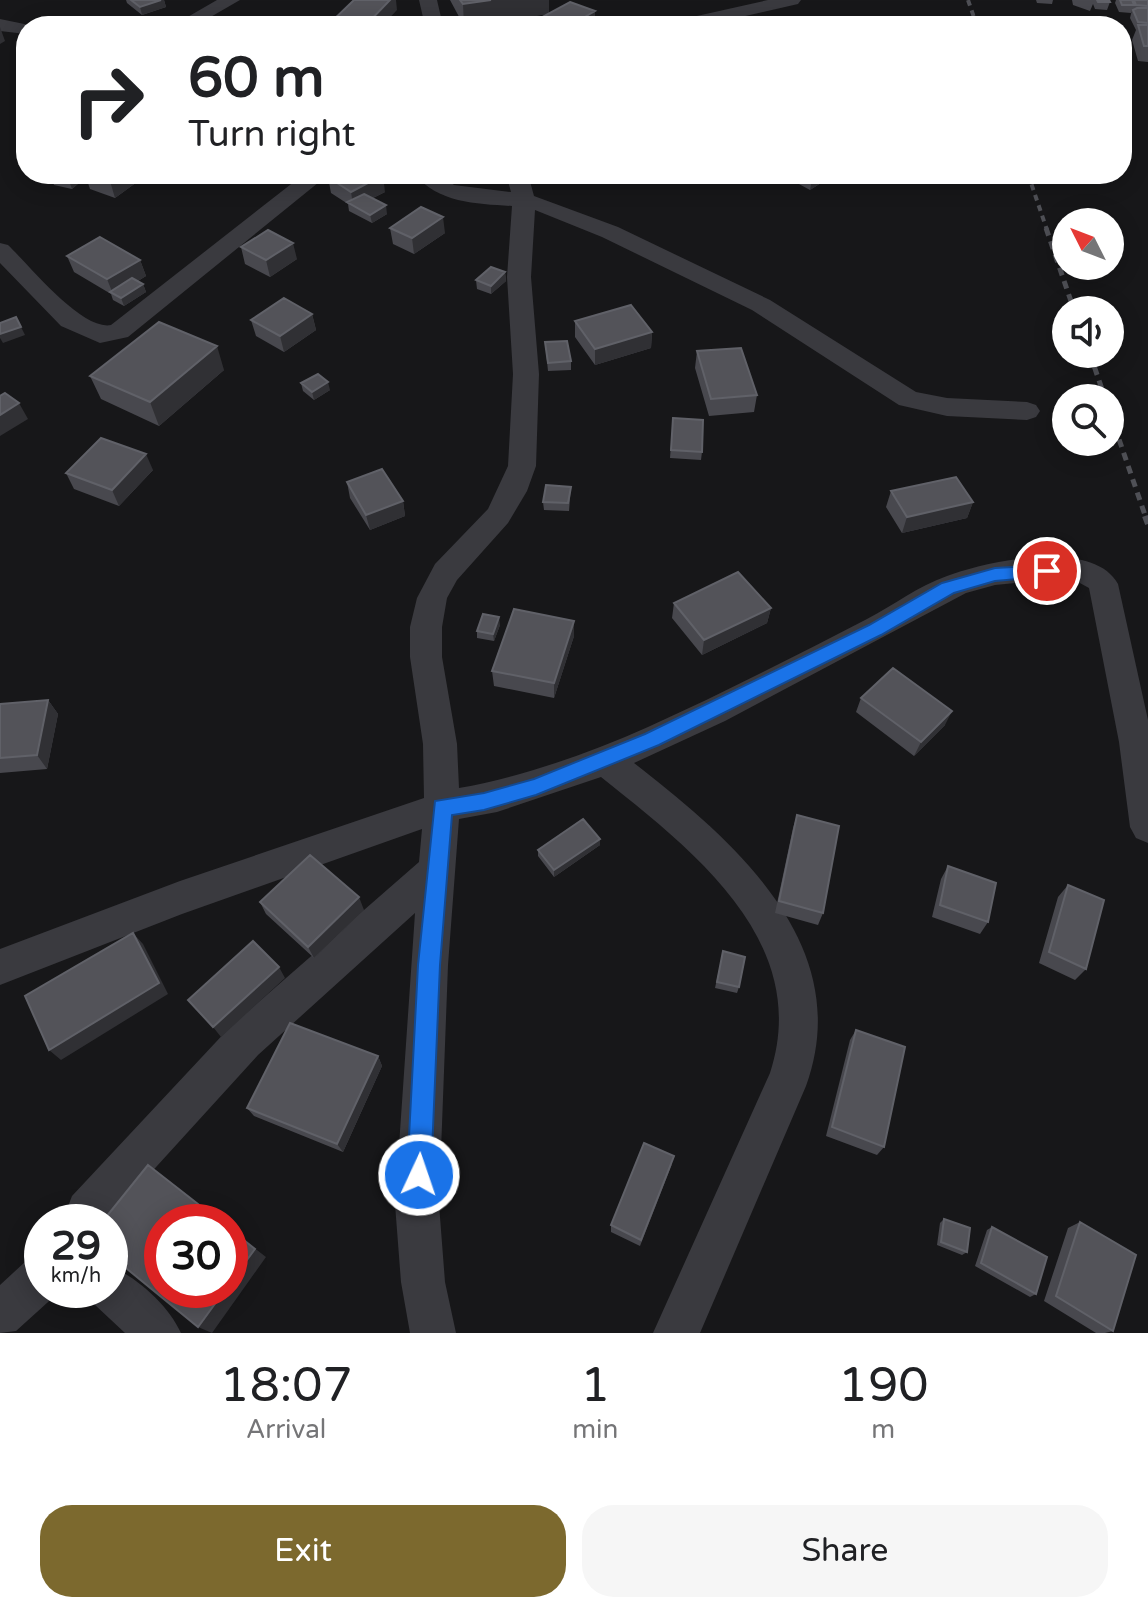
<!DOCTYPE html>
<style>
:root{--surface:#fff;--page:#f6f6f6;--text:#202124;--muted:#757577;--accent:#7c692e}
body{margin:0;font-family:"Varela Round",sans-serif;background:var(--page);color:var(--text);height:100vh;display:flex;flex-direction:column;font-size:30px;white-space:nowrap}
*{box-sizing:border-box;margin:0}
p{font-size:26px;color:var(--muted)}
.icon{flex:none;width:44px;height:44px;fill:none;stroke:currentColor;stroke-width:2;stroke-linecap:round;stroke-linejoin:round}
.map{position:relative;height:1333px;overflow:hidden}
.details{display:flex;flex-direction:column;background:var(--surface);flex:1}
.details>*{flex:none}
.guide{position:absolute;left:16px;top:16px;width:1116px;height:168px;border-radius:32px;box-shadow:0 4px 20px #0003;background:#fff;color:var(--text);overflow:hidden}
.needle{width:52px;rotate:312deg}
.controls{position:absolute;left:1052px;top:208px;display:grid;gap:16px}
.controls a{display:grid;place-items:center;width:72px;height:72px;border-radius:50%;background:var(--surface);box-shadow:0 4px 20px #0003;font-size:40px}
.speed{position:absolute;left:24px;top:1204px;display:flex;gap:16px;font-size:40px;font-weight:700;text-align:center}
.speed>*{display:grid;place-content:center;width:104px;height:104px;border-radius:50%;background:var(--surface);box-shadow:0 4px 20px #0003;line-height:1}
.speed small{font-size:20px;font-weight:400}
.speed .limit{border:12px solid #d22;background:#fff;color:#111}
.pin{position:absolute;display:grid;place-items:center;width:68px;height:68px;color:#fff;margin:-34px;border:4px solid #fff;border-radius:50%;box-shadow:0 2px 8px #0007}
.me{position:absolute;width:88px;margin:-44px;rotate:3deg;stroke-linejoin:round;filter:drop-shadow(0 0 6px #0008)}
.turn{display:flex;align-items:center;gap:28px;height:168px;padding:0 40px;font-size:36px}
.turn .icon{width:104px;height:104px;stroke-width:2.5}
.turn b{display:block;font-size:56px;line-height:68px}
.eta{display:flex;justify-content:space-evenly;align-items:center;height:136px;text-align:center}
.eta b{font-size:48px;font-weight:600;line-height:56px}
.cta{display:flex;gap:16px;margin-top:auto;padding:16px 40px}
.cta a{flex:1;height:92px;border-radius:32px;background:var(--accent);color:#fff;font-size:32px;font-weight:600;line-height:92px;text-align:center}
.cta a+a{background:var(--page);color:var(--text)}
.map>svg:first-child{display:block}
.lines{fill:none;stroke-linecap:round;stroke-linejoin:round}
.minor{fill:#3a3a3f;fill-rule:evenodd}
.rail-far2{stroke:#4f5056;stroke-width:4;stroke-dasharray:6 5;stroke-linecap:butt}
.rail-far1{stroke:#4f5056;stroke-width:5;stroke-dasharray:8 6;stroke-linecap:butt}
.rail{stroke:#4f5056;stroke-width:6;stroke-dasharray:10 8;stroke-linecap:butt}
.wall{fill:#48484e}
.shaded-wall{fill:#303034}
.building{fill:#535359;stroke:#606168;stroke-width:2}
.route{fill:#1a73e8;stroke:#114b97;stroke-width:2}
</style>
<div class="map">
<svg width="1148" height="1333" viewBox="0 0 1148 1333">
<rect width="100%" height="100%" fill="#171719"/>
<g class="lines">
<path class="minor" d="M217,0H240L195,26H172Z
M419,0H437L443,26H425Z
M768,0H801L798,4L702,26H668L670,22Z
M0,19L34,26H26V34L0,31Z
M304,174H329L128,337L100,343L61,326L0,263V243L8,245C29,265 82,331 111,325Z
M415,174H440L454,185L511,192L506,174H528L534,196L618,227L770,300L916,392L947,398L1027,402L1036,405L1040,411L1036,417L1027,420L947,416L899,405L752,310L602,237L535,210L531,277L539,374L536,466L527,491L508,523L457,580L447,598L442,627V657L457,744L459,788C525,776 587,754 648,727C722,694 795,656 867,619C894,605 918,586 947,576C987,561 1093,538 1118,584L1148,720V843L1136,838L1130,827L1119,742L1089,588L1078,582L1047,580L995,585L966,593L725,721L634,763C733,840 857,945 806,1086L700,1333H653L770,1073C813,941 691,849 601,777L497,812L459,819L448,965L439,1204L445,1282L456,1333H410L401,1282L395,1204L415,913L258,1055L106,1222H62L72,1196L230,1027L419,862L422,829L182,914L0,985V949L180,881L424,798L423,744L410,657V627L417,598L435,564L488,509L508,466L513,374L507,277L512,206C478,204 437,203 415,174Z
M42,1255V1290H59L58,1293L16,1331L0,1333V1285L26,1261Z
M110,1266C137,1277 169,1306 181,1333H125L94,1304L88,1290H110Z"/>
<path class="rail-far2" d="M968,0L977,26
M1028,174L1047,230"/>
<path class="rail-far1" d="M1046,228L1074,310
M1090,354L1105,398
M1110,413L1146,518"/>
<path class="rail" d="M1145,516L1148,524"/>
</g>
<path class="wall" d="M126,0H164L166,7L142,15L127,3Z
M450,0H549V13L595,26H544V16L547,14L464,26Z
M1036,0H1053L1052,4L1037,3Z
M1072,0H1109L1110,2L1107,10L1095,9L1093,4L1090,11L1073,5Z
M1116,0H1148V62L1138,61L1132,40L1136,30L1130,18L1132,10L1131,13L1119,12L1115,3Z
M54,174H148L115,198L90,189L86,177L72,189L54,185L51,177Z
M786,174H835L810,190L786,177Z
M328,177L385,192L373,198L387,214L372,223L349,211L348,204L331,193Z
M390,228L445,233L414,254L393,244Z
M241,247L297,259L270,277L245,264Z
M67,256L140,260L146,276L138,281L143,284L146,292L124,306L113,300L111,294L74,272Z
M505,272L506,281L491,294L477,289L476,280Z
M312,314L316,330L284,352L256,336L251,320Z
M575,321L652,332L651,348L595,365L575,337Z
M545,342L571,361V370L548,371Z
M697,351L757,395L754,412L709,416L695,368Z
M224,370L159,426L101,399L90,376Z
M301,383L330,390L314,400L303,391Z
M673,418L702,452L701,460L670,458Z
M153,470L119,506L74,489L66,473Z
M347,482L403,501L405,516L370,530L350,498Z
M571,487L569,511L544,510L543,502Z
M891,491L973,502L967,518L902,533L886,507Z
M674,603L771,608L767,623L702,655L672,618Z
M500,625L494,641L477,638V631Z
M574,636L554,698L494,686L492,671Z
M861,698L945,725L914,756L856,712Z
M48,700L58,714L47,769L0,773V704Z
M797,815L823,913L818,925L775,913L793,828Z
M600,839V845L554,877L538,856V850Z
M948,866L988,922L980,934L932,917L941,879Z
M1068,885L1086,969L1075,980L1039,963L1058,897Z
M260,902L364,910L314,958L266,914Z
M723,951L739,987L737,993L715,988Z
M856,1030L884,1147L877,1155L826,1136L850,1040Z
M378,1056L382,1066L343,1152L254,1116L247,1108Z
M672,1164L640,1246L611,1232V1225Z
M944,1219L967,1252L962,1255L937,1245L940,1223Z
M1080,1222L1113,1331L1105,1333H1096L1044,1301L1068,1228Z
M992,1227L1036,1294L1030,1297L975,1266L987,1230Z"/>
<path class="shaded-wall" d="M161,0H164L166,7L142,15L140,7Z
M390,0H396L397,10L382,26H365Z
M491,0H549V14L464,26L463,4Z
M595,11V26H569Z
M0,27L5,41L0,44Z
M77,174H85L86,177L72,189L69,181Z
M120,174H148L115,198L110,181Z
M813,174H835L810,190Z
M383,175L385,192L355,207L353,205L351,192Z
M386,205L387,214L372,223L370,215Z
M443,217L445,233L414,254L412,238Z
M293,243L297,259L270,277L266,260Z
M140,260L146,276L115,295L113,294L107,279Z
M505,272L506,281L491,294V286Z
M143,284L146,292L124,306L121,298Z
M312,314L316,330L284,352L280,336Z
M21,327L25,335L3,343L0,338V334Z
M652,332L651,348L595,365V349Z
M217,346L224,370L159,426L150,402Z
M328,382L330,390L314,400L312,392Z
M19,403L28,419L0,436V415Z
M146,454L153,470L119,506L112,490Z
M403,501L405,516L370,530L366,515Z
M973,502L967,518L902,533L907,517Z
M771,608L767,623L702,655L704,640Z
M499,617L500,625L494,641L493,634Z
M574,621V636L554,698V683Z
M48,700L58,714L47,769L37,755Z
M952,711L945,725L914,756L921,742Z
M600,839V845L554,877V870Z
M359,897L364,910L314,958L308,947Z
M133,933L143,944L168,994L61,1060L49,1050Z
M279,967L285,978L221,1037L213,1027Z
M378,1056L382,1066L343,1152L337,1144Z
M230,1229L266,1257L212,1333L198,1327L225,1290H230Z"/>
<path class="building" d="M131,0H161L140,7Z
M354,0H390L365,26L328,25Z
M460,0H491L463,4Z
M1097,0H1109L1110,2H1098Z
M1120,0H1132L1134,5H1122Z
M1134,0H1148V6L1136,5Z
M570,2L595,11L569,26L544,16Z
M1137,8H1148V23L1138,22L1133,10Z
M1138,25H1148V46H1144Z
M54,174H77L69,181L51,177Z
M87,174H120L110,181Z
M335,174H381L383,175L351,192L328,177Z
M364,194L386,205L370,215L347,202Z
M421,207L443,217L412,238L390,228Z
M268,230L293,243L266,260L241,247Z
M100,237L140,260L107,279L67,256Z
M491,267L505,272L491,286L476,280Z
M132,278L143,284L121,298L110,292Z
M284,298L312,314L280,336L251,320Z
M631,305L652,332L595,349L575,321Z
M16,317L21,327L0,334V323Z
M159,322L217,346L150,402L90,376Z
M567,341L571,361L548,363L545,342Z
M741,348L757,395L711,399L697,351Z
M318,374L328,382L312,392L301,383Z
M5,393L19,403L0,415V396Z
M673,418L703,420L702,452L671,450Z
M101,438L146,454L112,490L66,473Z
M382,469L403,501L366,515L347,482Z
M956,477L973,502L907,517L891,491Z
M546,485L571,487L568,503L543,502Z
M738,572L771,608L704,640L674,603Z
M514,609L574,621L554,683L492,671Z
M483,614L499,617L493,634L477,631Z
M893,668L952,711L921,742L861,698Z
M48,700L37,755L0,758V704Z
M797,815L839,826L823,913L779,901Z
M583,819L600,839L554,870L538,850Z
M310,855L359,897L308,947L260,902Z
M948,866L996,883L988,922L940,905Z
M1068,885L1104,900L1086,969L1049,952Z
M133,933L159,983L49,1050L25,996Z
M253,941L279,967L213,1027L188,1000Z
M723,951L745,957L739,987L717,982Z
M290,1023L378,1056L337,1144L247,1108Z
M856,1030L905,1047L884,1147L832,1127Z
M644,1143L674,1156L641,1240L611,1225Z
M148,1165L221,1222H162V1290H225L198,1327L110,1255V1222H102Z
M944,1219L970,1228L967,1252L941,1242Z
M1080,1222L1136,1255L1113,1331L1056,1296Z
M992,1227L1047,1257L1036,1294L981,1263Z
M230,1229L255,1249L230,1283Z"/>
<path class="route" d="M1047,565L1056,571L1053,576L995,581L954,593L881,635L659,745L536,795L484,810L452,815L440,965L431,1175L427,1183L419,1187L410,1183L407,1175L418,965L435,801L484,793L534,779L645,734L869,625L942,583L995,568Z"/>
</svg>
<div class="controls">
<a><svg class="needle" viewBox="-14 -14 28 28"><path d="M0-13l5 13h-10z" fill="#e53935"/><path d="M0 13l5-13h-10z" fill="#757577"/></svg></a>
<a><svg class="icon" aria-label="sound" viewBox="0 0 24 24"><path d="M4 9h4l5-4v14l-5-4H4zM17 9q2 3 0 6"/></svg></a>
<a><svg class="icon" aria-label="search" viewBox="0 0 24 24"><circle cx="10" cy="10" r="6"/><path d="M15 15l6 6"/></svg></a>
</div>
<div class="speed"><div>29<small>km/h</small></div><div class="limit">30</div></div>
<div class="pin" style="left:1047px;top:571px;background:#d93025"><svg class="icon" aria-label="arrive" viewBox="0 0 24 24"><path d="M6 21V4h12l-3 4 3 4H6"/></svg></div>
<svg class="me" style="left:419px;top:1175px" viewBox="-20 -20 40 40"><circle r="17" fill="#1a73e8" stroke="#fff" stroke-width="3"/><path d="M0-11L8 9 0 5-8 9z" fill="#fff"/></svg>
<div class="guide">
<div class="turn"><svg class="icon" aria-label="right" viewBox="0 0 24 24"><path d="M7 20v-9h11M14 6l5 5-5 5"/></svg><div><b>60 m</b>Turn right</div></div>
</div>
</div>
<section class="details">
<div class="eta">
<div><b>18:07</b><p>Arrival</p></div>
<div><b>1</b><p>min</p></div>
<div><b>190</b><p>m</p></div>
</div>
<div class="cta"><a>Exit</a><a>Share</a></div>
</section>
